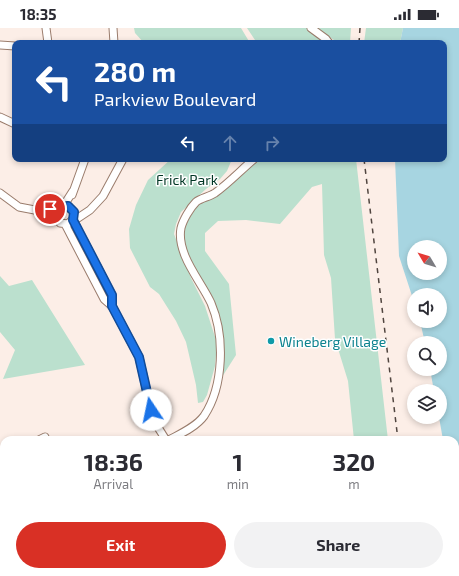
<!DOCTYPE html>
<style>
:root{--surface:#fff;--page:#f2f2f3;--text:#2b2b33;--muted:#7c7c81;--accent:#d93025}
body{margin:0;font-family:"Exo 2",sans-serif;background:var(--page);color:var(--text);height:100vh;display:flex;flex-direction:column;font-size:15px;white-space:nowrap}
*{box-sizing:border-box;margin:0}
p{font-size:13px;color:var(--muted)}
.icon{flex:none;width:22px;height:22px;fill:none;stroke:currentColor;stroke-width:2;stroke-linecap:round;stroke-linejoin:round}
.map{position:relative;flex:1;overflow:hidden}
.panel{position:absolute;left:0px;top:408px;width:459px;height:140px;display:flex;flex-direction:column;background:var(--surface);border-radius:12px 12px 0 0;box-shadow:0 2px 6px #0003}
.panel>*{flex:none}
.guide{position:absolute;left:12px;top:12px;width:435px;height:122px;border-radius:8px;box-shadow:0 2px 6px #0003;background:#1a4fa0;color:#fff;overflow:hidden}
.needle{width:26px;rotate:308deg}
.buttons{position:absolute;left:407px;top:212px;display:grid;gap:8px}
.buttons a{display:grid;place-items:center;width:40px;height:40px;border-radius:50%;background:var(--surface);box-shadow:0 2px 6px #0003;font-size:20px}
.pin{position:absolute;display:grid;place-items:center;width:34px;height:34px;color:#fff;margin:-17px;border:2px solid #fff;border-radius:50%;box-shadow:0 1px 4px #0007}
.me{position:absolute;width:44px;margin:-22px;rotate:349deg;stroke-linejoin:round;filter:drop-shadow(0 0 3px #0008)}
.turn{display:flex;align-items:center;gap:14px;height:84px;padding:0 16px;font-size:18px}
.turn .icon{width:52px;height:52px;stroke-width:2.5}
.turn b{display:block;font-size:28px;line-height:34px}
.lanes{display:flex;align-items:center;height:38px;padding:0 16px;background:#0003;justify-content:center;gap:20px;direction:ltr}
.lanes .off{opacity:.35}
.eta{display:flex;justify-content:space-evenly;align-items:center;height:68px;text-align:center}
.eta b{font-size:24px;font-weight:700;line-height:28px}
.button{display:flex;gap:8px;margin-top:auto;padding:8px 16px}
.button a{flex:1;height:46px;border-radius:24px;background:var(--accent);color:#fff;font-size:16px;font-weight:700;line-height:46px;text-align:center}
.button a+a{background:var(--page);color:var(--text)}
.status{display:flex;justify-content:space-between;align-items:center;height:28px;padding:0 20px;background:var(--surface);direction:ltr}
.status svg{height:11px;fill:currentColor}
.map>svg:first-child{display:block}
.green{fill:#bbe0ce}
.water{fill:#a7d5e1;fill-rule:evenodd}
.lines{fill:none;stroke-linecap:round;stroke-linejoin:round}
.minor-casing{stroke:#9a7c6c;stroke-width:9}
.major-casing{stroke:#905814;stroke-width:11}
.minor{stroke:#fff;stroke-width:7}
.major{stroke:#e3b376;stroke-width:9}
.rail{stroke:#50453f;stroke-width:1.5;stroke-dasharray:5 5;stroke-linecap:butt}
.route-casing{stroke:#114b97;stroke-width:10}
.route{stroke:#1a73e8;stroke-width:7}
.culture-dot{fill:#0f9aa8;stroke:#fefefe;stroke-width:1.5}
.labels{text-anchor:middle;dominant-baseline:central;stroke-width:3;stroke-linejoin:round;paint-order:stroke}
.park-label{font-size:14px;fill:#003624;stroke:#fefefe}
.culture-label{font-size:14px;fill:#0d838f;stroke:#fefefe;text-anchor:start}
</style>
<div class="status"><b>18:35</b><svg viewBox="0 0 49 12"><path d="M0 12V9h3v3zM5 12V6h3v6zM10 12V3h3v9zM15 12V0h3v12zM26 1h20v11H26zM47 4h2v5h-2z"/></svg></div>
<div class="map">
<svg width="459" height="548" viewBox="0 0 459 548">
<rect width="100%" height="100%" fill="#fceee7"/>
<path class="green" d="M134,0H241L250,15H144L135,5Z
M247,0H307L324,15H257Z
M316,0H351L350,15H333L334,12Z
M366,0H403L400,15H364Z
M171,131H232L227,143L220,151L206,161L181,184L176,196L174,206L191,250L205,278L217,315L215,338L207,367L203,374L198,375L196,357L186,314L176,293L159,266L150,259L130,220L129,201L136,177L148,152Z
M259,131H356L388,412H354L348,353L335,311L331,250L324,227L322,156L312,159L280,196L246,192L218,193L205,205V223L229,256L236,327L222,349C224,326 225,308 218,286C208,254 167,217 192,183C198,175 209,172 217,166C232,157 245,143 259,131Z
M0,248L9,258L32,252L85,337L3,351L15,322L0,304Z
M0,521L4,524V544H270L273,548H0Z
M359,544H398L399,548H361Z"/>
<path class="water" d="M403,0H459V494L455,475V412H443L439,389H440V363H434L430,341H440V315H425L420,293H440V267H414V274L399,228L395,131H444V15H400ZM414,219H440V245H414Z"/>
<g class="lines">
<g class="minor-casing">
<path id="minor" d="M46,0L48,15
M113,0L114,15
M311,0L326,11L329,15
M0,17L15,18
M0,89L15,96
M0,165L19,179L40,183L56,190
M72,167L85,131
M61,179L68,178L74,184V190L68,196L60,195L56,190L57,182L66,174L73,163
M73,191L78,190L90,182L103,168L123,131
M73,192L112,267V278
M65,196L104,271L112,278L139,329L151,382L154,393L166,412
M39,412L45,409
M169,412C180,406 196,399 204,388C224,358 225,308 211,275C201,253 176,226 181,200C183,192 190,180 196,174C201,170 209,169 215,165C229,155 241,142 254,131
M0,430L4,428
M0,516L4,518
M277,544L280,548
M339,544L340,548"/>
</g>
<g class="major-casing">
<path id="major" d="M455,432L459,431
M0,496H4"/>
</g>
<use href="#minor" class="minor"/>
<use href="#major" class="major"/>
<path class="rail" d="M359,15L360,0
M364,131L398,412
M424,544L426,548"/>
</g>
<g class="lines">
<g class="route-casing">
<path id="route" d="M50,181L68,178L74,184L73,192L112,267V278L139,329L151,382"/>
</g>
<use href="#route" class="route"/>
</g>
<circle class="culture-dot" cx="271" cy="313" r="4"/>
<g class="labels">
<g class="park-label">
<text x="187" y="151">Frick Park</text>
</g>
<g class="culture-label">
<text x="279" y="313">Wineberg Village</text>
</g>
</g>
</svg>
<div class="buttons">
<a><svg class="needle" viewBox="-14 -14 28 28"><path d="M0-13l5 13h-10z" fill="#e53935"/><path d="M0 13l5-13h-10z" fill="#7c7c81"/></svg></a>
<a><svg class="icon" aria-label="sound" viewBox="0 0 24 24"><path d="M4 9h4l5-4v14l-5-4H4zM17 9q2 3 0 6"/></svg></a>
<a><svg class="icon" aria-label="search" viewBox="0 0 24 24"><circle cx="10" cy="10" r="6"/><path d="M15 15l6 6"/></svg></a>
<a><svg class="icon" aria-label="layers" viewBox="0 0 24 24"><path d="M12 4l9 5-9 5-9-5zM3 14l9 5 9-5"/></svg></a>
</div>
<div class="pin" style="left:50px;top:181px;background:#d93025"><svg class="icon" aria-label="arrive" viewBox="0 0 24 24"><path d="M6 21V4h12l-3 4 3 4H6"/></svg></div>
<svg class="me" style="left:151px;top:382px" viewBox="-20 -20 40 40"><circle r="19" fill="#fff"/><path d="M0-13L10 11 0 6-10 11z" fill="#1a73e8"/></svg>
<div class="guide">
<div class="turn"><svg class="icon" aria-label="left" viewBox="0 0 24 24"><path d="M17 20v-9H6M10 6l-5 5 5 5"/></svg><div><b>280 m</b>Parkview Boulevard</div></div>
<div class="lanes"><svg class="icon" aria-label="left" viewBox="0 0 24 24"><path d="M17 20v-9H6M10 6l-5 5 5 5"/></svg><svg class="icon off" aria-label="ahead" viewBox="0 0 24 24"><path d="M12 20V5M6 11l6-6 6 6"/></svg><svg class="icon off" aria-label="right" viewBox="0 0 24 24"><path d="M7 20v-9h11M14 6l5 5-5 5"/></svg></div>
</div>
<section class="panel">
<div class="eta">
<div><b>18:36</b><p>Arrival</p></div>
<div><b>1</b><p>min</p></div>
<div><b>320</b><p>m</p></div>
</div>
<div class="button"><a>Exit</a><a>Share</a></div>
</section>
</div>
